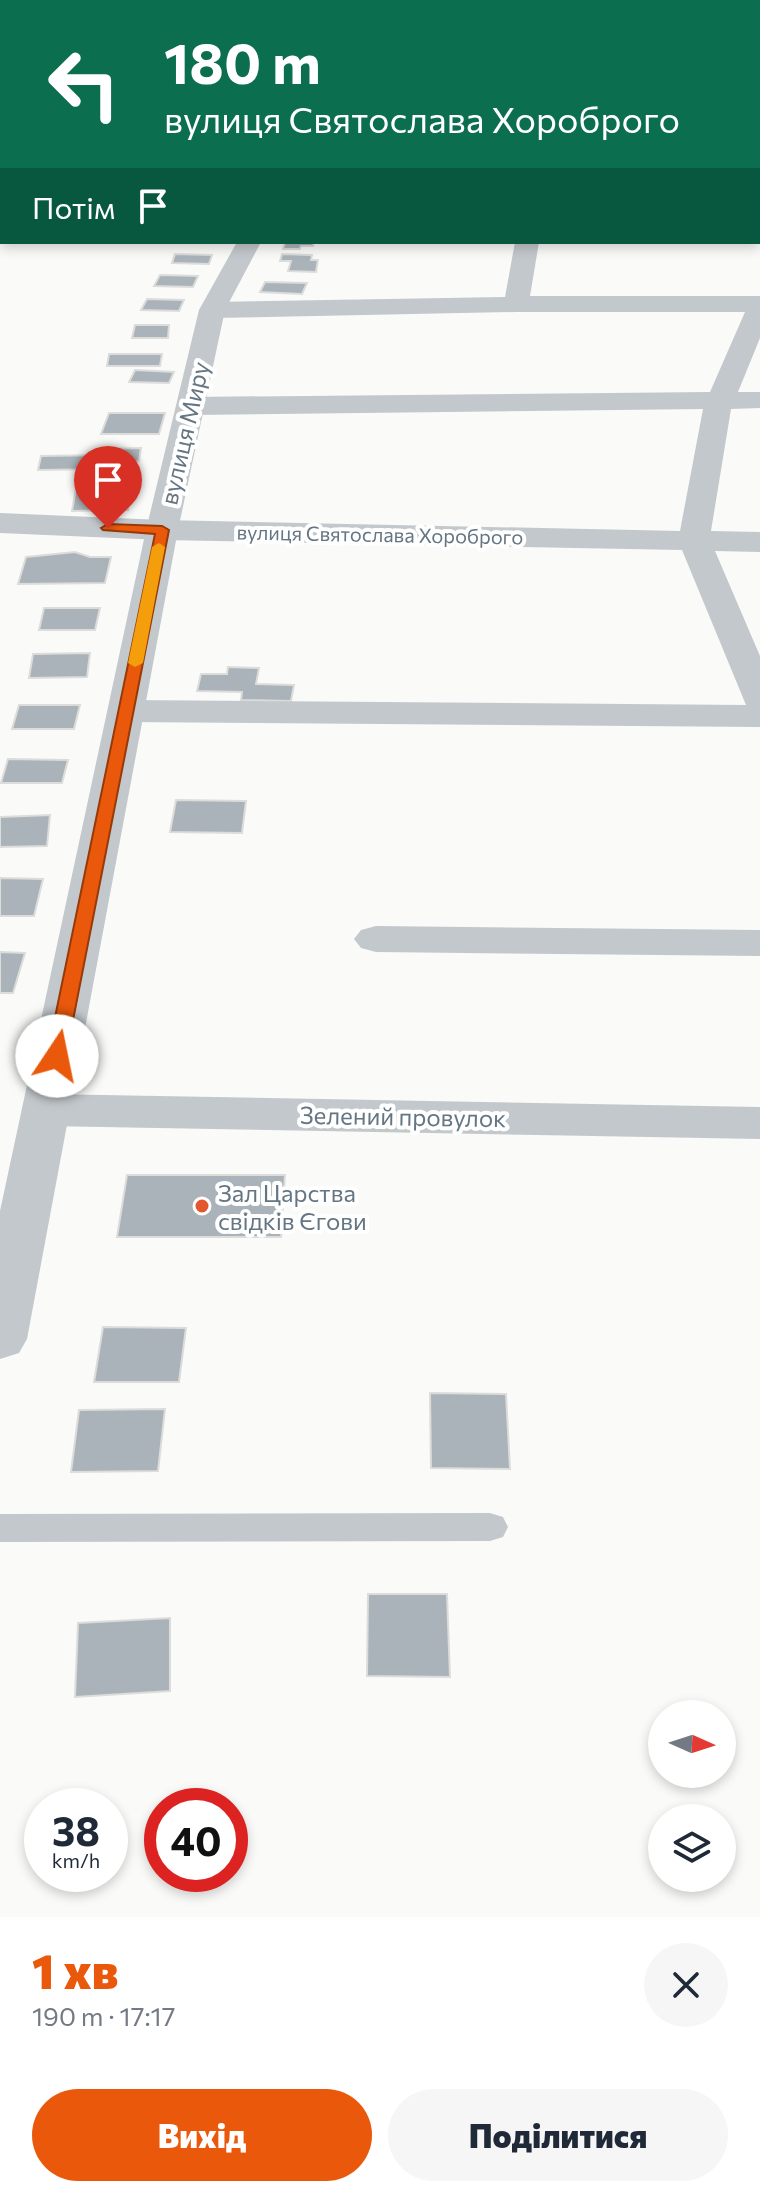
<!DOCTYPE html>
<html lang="uk">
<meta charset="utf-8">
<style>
:root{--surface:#fff;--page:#f6f6f7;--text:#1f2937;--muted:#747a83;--accent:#ea580c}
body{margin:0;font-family:Commissioner,sans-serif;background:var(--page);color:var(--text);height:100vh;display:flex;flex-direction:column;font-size:30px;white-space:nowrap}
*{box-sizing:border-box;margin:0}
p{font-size:26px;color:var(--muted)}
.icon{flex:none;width:44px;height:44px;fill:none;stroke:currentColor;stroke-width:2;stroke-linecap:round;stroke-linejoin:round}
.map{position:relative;height:1917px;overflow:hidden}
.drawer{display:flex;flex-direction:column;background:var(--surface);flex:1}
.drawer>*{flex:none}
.guide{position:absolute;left:0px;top:0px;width:760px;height:244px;box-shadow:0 4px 12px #0003;background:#0b6e4f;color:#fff;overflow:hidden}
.needle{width:52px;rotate:93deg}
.tools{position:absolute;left:648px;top:1700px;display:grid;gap:16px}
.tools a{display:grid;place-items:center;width:88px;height:88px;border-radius:50%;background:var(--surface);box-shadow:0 4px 12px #0003;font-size:40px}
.speed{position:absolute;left:24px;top:1788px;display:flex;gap:16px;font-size:40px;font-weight:700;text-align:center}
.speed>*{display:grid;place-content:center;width:104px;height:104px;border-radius:50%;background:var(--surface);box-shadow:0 4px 12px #0003;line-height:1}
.speed small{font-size:20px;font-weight:400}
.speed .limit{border:12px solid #d22;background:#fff;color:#111}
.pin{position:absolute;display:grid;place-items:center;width:68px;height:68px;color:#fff;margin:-82px -34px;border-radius:50% 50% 50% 0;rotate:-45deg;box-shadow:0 0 8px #0007}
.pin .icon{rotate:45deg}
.me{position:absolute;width:88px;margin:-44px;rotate:11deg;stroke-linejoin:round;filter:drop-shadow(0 0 6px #0008)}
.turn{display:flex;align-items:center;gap:28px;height:168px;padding:0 32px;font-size:36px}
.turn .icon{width:104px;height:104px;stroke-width:2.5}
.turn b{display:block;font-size:56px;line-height:68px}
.then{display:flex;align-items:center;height:76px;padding:0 32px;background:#0003;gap:16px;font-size:30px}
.round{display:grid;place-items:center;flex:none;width:84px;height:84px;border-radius:42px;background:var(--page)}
.overview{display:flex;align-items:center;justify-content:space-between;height:136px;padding:0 32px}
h1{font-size:48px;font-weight:800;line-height:60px;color:var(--accent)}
.primary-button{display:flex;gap:16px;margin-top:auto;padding:16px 32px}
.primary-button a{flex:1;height:92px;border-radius:48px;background:var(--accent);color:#fff;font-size:32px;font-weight:800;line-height:92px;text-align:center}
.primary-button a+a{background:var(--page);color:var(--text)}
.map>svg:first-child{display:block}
.building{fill:#aab3b9;stroke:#dcdcda;stroke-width:2}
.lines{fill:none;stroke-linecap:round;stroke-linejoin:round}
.service{fill:#c3c8cc;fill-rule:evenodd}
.minor{fill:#c3c8cc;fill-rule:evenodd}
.tertiary{fill:#c3c8cc;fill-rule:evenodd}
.route{fill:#ea580c;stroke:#983908;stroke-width:2}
.slow{fill:#f59e0b}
.poi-dot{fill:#e4572e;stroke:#fff;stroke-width:3}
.labels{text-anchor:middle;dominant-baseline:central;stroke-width:8;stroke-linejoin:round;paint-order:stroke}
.far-street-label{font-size:20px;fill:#657683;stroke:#fff}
.street-label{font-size:24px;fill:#657683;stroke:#fff}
.poi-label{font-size:24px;fill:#657683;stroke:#fff;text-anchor:start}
</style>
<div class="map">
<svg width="760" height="1917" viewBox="0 0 760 1917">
<rect width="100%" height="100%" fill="#fafaf8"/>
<path class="building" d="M285,242H314L313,246H301L300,249H283Z
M175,254L212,255L209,264L172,263Z
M282,254L312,255L311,260H318L316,272L288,271L291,261H280Z
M160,275L198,276L193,287L154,286Z
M265,282L307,283L302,294L260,292Z
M147,299L184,300L179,311L141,310Z
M135,325H169L168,338H132Z
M109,354H162L160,366H107Z
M135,370L174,372L169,383L129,382Z
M109,413H165L159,434H101Z
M141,448L139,461L111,462V469L38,470L41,456L105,455L106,449Z
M131,487L128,510L72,511L76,488Z
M75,552L90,557H111L105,583L18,584L26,557Z
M44,608H100L95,630H39Z
M90,653L87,677L29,678L33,654Z
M228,667L259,668L256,684L294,685L291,701L241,700L242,692L197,691L201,674H227Z
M19,705H80L74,729H12Z
M8,759L68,760L62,783H1Z
M176,800L246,801L242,833L170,832Z
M50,815L47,846L0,847V817Z
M0,878L43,879L34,916H0Z
M0,952L25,953L13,993H0Z
M127,1175H285L281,1237H117Z
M103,1327L186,1328L179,1382H94Z
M430,1393L506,1394L510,1469L431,1468Z
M165,1409L158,1471L71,1472L79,1410Z
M368,1594H447L450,1677L367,1676Z
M170,1618V1691L75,1697L78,1623Z"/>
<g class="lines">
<path class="service" d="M490,1513L503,1517L508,1527L503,1537L490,1541L0,1542V1514Z"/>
<path class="minor" d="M758,7H760V17H758Z
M0,33H2V43H0Z
M758,48L760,49V61L758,60Z
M0,88H2V100H0Z
M758,103L760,104V116L758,115Z
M2,165V180L0,181V166Z
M515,242H539L530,296H760V338L738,392H760V408L731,409L711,531L760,532V552L715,551L760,656V727L126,722L113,719L108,711L113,703L126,700L746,705L682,550L162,540L0,533V513L162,520L680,531L703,409L190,415L180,412L176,406L180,400L190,397L710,392L745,312H516L212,318L203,315L199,310L203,305L212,302L505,297Z
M376,926L760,930V956L376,952L361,948L354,939L361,930Z
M46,1094L760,1107V1139L46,1126L29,1121L22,1110L29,1099Z"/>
<path class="tertiary" d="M758,165H760V179H758Z
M237,242H261L225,310L178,530L27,1339L19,1353L0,1359V1211L146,530L199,310Z"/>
</g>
<path class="route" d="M108,524L162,526L169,530L66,1056L57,1062L47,1056L155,534L103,530L101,528Z"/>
<path class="slow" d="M159,543L165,547L143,663L135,667L128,663L152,547Z"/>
<circle class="poi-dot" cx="202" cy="1206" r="8"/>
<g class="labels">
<g class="far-street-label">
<text transform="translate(380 534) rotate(1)">вулиця Святослава Хороброго</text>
</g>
<g class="street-label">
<text transform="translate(184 433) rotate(-77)">вулиця Миру</text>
<text transform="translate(403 1116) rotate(1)">Зелений провулок</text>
</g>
<g class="poi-label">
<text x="218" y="1192">Зал Царства<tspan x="218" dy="28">свідків Єгови</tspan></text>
</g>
</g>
</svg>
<div class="tools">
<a><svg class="needle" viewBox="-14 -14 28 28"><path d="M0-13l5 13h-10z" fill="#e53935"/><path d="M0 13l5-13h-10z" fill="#747a83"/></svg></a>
<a><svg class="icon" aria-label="layers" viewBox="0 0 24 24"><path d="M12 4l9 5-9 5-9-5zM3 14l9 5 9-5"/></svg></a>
</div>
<div class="speed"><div>38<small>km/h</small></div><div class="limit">40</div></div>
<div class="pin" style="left:108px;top:528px;background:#d93025"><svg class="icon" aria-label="arrive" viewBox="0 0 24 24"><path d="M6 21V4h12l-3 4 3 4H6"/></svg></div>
<svg class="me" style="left:57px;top:1056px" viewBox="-20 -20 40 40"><circle r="19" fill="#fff"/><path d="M0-13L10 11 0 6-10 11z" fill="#ea580c"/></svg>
<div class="guide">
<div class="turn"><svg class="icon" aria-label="left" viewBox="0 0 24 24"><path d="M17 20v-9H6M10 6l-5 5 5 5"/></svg><div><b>180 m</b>вулиця Святослава Хороброго</div></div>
<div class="then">Потім<svg class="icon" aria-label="arrive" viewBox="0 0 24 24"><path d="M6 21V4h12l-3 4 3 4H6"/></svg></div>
</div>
</div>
<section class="drawer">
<div class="overview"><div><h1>1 хв</h1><p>190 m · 17:17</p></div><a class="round"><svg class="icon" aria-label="close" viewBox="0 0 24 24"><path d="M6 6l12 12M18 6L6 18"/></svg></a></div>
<div class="primary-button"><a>Вихід</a><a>Поділитися</a></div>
</section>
